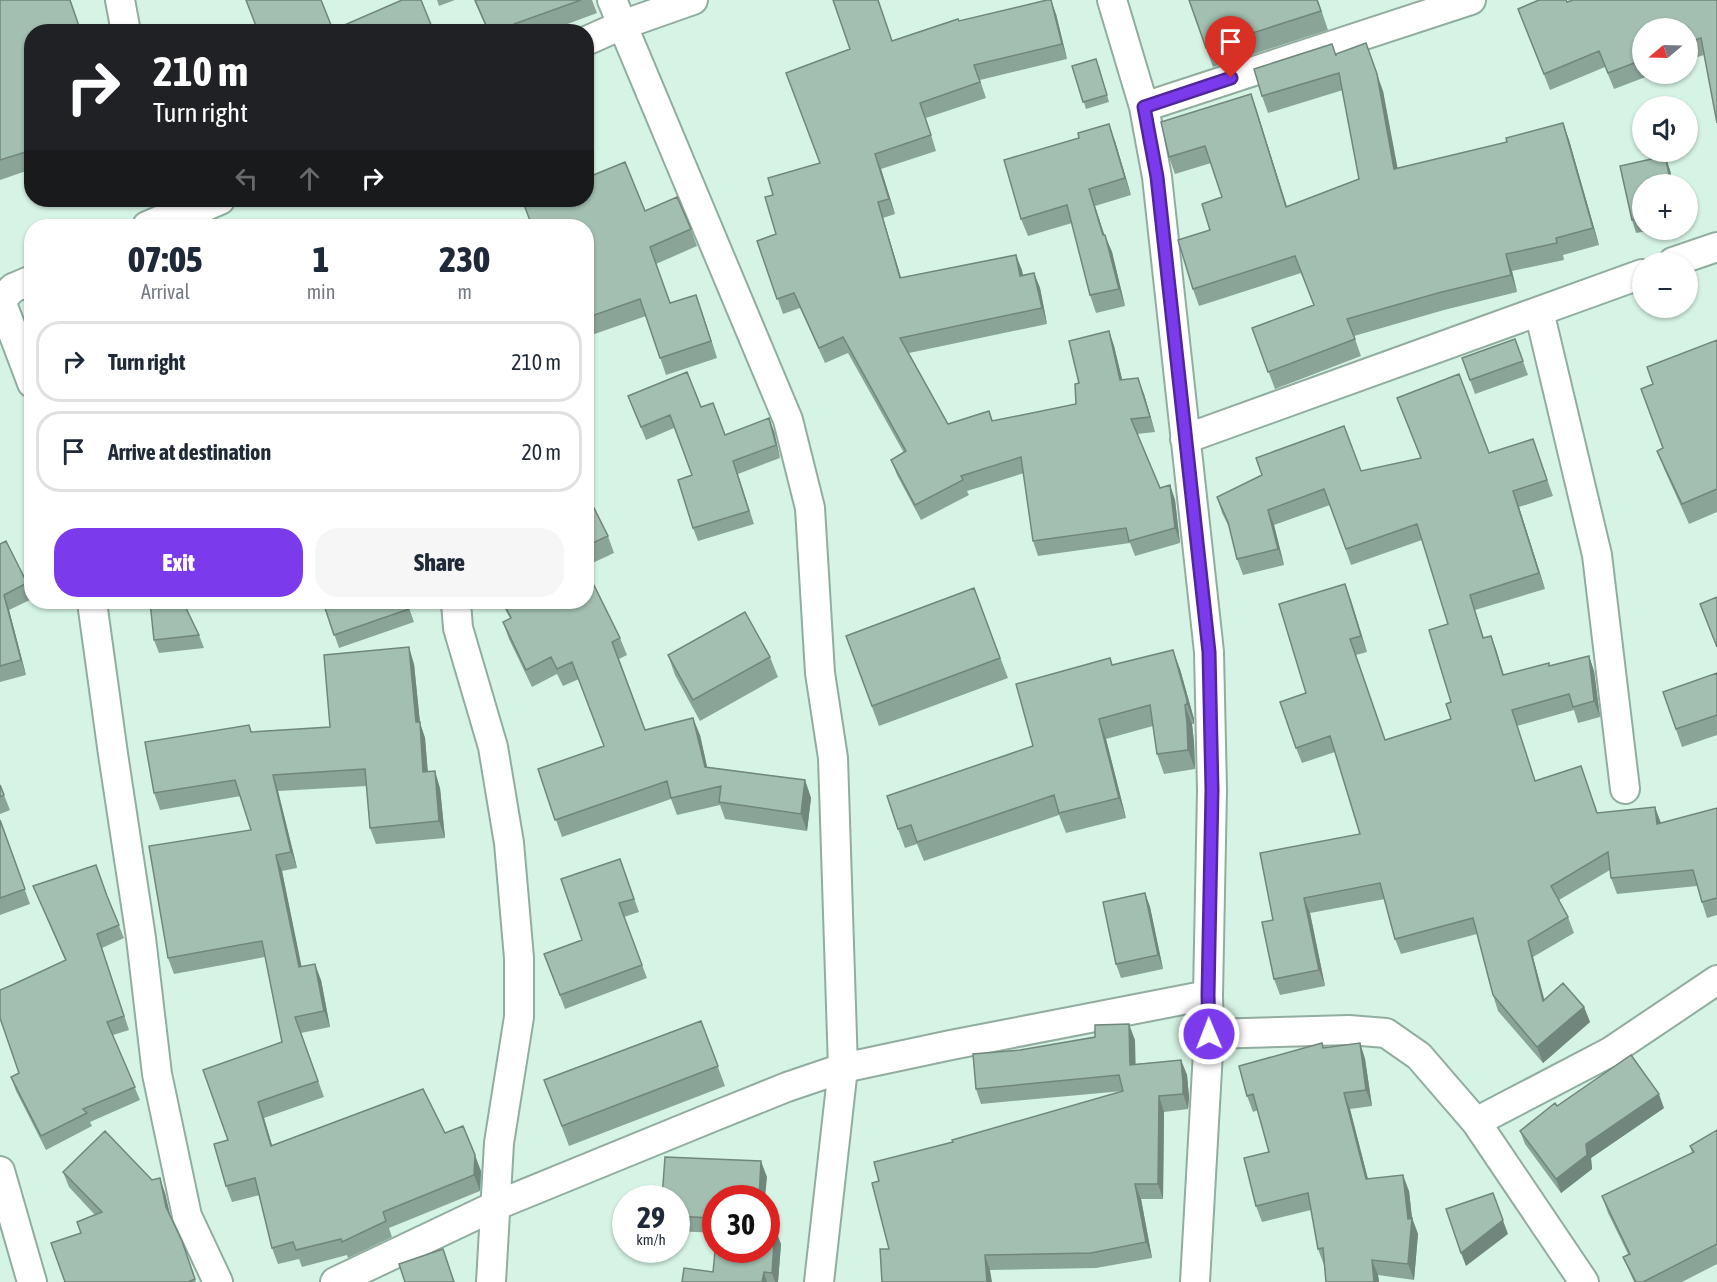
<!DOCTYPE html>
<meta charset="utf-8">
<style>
:root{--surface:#fff;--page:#f6f6f7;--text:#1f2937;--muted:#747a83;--line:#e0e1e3;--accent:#7c3aed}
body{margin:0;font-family:"Asap Condensed",sans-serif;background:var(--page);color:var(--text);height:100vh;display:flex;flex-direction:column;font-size:22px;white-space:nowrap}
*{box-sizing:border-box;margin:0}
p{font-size:20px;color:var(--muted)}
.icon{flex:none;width:33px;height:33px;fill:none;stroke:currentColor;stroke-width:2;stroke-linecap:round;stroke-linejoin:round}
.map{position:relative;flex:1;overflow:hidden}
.panel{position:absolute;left:24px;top:219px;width:570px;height:390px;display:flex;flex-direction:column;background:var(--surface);border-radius:24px;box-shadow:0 2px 4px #0004}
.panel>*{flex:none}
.hud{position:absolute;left:24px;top:24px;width:570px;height:183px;border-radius:24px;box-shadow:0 2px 4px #0004;background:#202124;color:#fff;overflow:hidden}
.needle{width:39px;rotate:251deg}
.fabs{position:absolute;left:1632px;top:18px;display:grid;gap:12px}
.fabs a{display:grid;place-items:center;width:66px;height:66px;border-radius:50%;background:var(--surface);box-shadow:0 2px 4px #0004;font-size:30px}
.speed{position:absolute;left:612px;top:1185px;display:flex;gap:12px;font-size:30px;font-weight:700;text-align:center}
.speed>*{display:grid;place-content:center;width:78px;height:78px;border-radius:50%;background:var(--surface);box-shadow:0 2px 4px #0004;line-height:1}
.speed small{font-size:15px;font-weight:400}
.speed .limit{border:9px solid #d22;background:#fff;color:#111}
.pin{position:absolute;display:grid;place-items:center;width:51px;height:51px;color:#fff;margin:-62px -26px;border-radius:50% 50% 50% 0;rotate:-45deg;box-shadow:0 0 6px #0007}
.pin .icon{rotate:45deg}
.me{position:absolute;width:66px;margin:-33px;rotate:359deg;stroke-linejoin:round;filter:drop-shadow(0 0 4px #0008)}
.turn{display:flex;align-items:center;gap:21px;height:126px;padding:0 30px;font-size:27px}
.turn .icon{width:78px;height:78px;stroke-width:2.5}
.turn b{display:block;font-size:42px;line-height:51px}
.lanes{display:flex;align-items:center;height:57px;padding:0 30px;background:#0003;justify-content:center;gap:30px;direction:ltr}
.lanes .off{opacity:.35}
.eta{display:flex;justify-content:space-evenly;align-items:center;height:102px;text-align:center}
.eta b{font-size:36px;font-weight:800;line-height:42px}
.button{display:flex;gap:12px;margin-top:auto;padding:12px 30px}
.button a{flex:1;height:69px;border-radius:24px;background:var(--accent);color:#fff;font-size:24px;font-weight:800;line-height:69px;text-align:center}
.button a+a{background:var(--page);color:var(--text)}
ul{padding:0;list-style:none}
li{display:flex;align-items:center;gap:18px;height:81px;margin:0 12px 9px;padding:0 18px;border:3px solid var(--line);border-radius:24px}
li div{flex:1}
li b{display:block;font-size:22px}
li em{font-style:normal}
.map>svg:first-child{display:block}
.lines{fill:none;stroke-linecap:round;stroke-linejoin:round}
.minor-casing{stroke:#91ad9f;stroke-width:32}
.minor{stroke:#fff;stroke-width:28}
.wall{fill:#8ba498}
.shaded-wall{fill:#71867c}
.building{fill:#a2bfb1;stroke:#71867c;stroke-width:1.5}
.route-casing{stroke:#51269a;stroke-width:15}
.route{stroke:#7c3aed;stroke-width:10}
</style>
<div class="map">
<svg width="1717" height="1282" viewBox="0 0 1717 1282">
<rect width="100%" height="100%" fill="#d6f4e5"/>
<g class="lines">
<g class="minor-casing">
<path id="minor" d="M120,0L126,32
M612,0L788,420L810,508L820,673L833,758L843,1068L819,1282
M1112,0L1144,107L1157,177L1209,652L1212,790L1208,995L1209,1034L1195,1282
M586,41L622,25L693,0
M1144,107L1471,0
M147,226L170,216L190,213L220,200
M1673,262L1717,247
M0,301L13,288L32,280
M1,301L32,383
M1539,311L1597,555L1625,789
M1185,439L1642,274
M92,602L113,754L141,938L157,1074L187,1216L218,1282
M456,602L458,628L493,747L509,843L519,958V1017L499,1143L491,1282
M1209,1034L1349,1030L1386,1033L1419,1056L1476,1122L1584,1282
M1476,1122L1610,1052L1717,980
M0,1171L32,1282
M335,1282L497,1205L710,1118L787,1087L843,1068L951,1045L1208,995"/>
</g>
<use href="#minor" class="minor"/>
</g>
<path class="wall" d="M0,0L32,32V169L0,180Z
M437,0H455L439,6Z
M474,0H592L597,13L546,32H488Z
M1189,0H1318L1328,30L1213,67Z
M1717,0L1704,55L1688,60V28H1642V74H1650L1651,75L1614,89L1605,67L1550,90L1518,9L1567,2Z
M1056,14L1067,59L980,80L986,98L926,118L936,151L881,169L895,214L883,218L901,278L1016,255L1023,275L1034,273L1040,288L1047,324L909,353L948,424L989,411L993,421L1076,404L1079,383L1109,331L1114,346L1122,380L1144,394L1155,432L1137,434L1160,488L1170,485L1175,500L1180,543L1135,556L1130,543L1038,556L1033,541L1024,473L967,491L969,495L921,520L897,475L891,460L904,453L848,353L825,363L800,308L783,314L757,241L776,234L773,195L820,164L850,49L892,41L959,21Z
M1336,54L1383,91L1397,169L1507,142L1563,123L1569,140L1599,245L1563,255L1564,260L1512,271L1517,292L1444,310L1354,336L1361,356L1275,389L1252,328L1314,305L1301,273L1199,306L1193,289L1210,230L1222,197L1211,163L1175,174L1169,157L1251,94L1287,206L1359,179L1343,90L1268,113L1262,96Z
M1072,66H1099L1109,102L1086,109Z
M1115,141L1131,195L1095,206L1104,235L1112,252L1125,306L1096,313L1090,295L1072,223L1028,236L1021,219Z
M1665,156L1670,170L1673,184H1642V230H1654L1636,233L1632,220L1620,166Z
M645,211L691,229L697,246L656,264L670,303L702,312L717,358L666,375L646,316L586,337V226Z
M1515,339L1528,375L1475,394L1462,358Z
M1717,340V512L1689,524L1665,471L1657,451L1663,448L1653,384Z
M586,373L594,394L586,397Z
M628,396L701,407L725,435L774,431L780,458L738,474L754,524L698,541L693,528L692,475L674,428L646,440Z
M1533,439L1553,496L1519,507L1545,589L1475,610L1484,638L1491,636L1504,675L1550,666L1589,656L1594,671L1600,717L1578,723L1574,710L1517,726L1535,781L1581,766L1597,813L1661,823L1717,808V915L1707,918L1697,886L1617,894L1611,878L1610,870L1559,900L1568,917L1574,933L1533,957L1544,1000L1584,1007L1590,1022L1543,1063L1498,1011L1493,995L1477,934L1401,954L1395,939L1385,899L1310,913L1325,986L1280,995L1274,979L1273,920L1360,834L1335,752L1302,763L1296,748L1306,693L1345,584L1367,652L1356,655L1385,740L1451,719L1448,624L1422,540L1351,565L1330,505L1274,525L1284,565L1243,575L1237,559L1230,529L1222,513L1217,497L1489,453Z
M586,492L608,536L614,553L586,566Z
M0,544L27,583L32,595V599L9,610L26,675L0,682Z
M974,588L1008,678L879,726L846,636Z
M214,602H224L215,604Z
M323,602H407L414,622L339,648Z
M501,602H586L620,638L627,655L619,659L645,730L700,735L707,767L805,780L811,798L807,831L725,819L720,805L677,815L671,799L562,837L538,769L604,746L579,679L563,686L557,674L532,687L509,639L503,622L510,618Z
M199,635L204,648L159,653L154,640Z
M668,655L770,657L778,677L700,721L675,675Z
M414,664L420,723L425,738L428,772L440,788L445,838L376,844L370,828L367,786L278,791L297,868L282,871L301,967L321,980L330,1027L301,1033L324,1097L264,1118L272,1145L445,1133L481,1171L480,1191L389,1228L392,1237L348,1258L347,1255L302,1267L299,1259L278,1264L272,1248L260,1195L232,1202L226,1186L228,1140L282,1042L265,957L174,974L168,958L251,830L241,796L160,810L154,793L249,725L252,732L330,727Z
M1112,665L1180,669L1194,719V724H1192L1194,742L1195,769L1164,774L1157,754L1153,726L1106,739L1126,818L1066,833L1059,815L924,861L917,844L905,848L898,829L1033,746Z
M1717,673V735L1682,747L1663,692Z
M0,785L10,810L0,814Z
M0,820L30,904L0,915Z
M620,859L639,912L624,917L647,978L565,1009L544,954L582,940Z
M33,886L108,899L124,938L102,948L129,1030L113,1035L140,1100L90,1122L92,1126L46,1150L16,1091L11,1077L19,1073L12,985L65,960Z
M1145,893L1150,907L1163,969L1121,978L1116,964Z
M701,1021L725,1086L569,1146L544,1080Z
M1135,1040V1064L1181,1060L1187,1075L1189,1097L1188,1109L1164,1112L1163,1199H1141L1152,1258L1096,1268L990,1270L889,1249L879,1181L953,1142L1123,1091L981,1104L976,1089Z
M1360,1043L1365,1059L1372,1106L1350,1109L1368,1179L1409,1191L1412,1218L1418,1234L1414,1280L1378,1275L1379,1282H1326L1324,1265L1318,1249L1311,1210L1262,1222L1256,1206L1269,1152L1258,1110L1253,1112L1247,1096L1324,1048Z
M1557,1106L1664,1108L1591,1158L1592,1169L1561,1193L1525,1144L1520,1131Z
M1717,1130V1264L1682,1282H1634L1623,1257L1628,1254L1608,1213L1602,1196L1692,1153L1690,1146Z
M63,1172L165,1193L170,1216L196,1282H65L81,1233L95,1215L69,1187Z
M767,1177L716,1198V1233L676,1231V1198Z
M781,1244L778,1282H682L713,1272Z"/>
<path class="shaded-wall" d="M1051,0L1056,14L1067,59L1062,44Z
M1366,43L1383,91L1401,186L1394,169Z
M1251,94L1257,111L1292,224L1286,207Z
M1563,123L1569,140L1599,245L1593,228Z
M1109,124L1115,141L1131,195L1125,178Z
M875,154L881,169L895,214L889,199Z
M1665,156L1670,170L1673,184H1671Z
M1089,189L1095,206L1110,252L1103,235Z
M878,202L883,218L906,294L900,278Z
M1105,235L1112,252L1125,306L1119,289Z
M1506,254L1512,271L1517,292L1511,275Z
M1016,255L1022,270L1026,291L1020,276Z
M1034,273L1040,288L1047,324L1042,308Z
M696,295L702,312L717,358L711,341Z
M1109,331L1114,346L1126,395L1120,380Z
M1138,378L1144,394L1155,432L1150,417Z
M769,418L774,431L780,458L776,445Z
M1170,485L1175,500L1180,543L1175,528Z
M1513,491L1519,507L1545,589L1539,573Z
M1268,510L1274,525L1284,565L1278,549Z
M1345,584L1351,600L1367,652L1361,636Z
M4,595L9,610L26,675L21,660Z
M1491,636L1497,652L1508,691L1503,675Z
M409,647L414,664L420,723L425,738L429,789L423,772L416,722Z
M1173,650L1180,669L1194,719V724L1187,704Z
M1589,656L1594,671L1600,717L1594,701Z
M1185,705L1192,724L1194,742L1195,769L1188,750Z
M693,718L700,735L711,784L705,767Z
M1099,719L1106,739L1126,818L1119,798Z
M435,771L440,788L445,838L439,821Z
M273,775L278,791L297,868L291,852Z
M805,780L811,798L807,831L801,814Z
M1655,807L1661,823L1663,840L1657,824Z
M276,855L282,871L305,983L299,967Z
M1145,893L1150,907L1163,969L1158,955Z
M1304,898L1310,913L1325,986L1319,970Z
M1528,941L1533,957L1549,1017L1543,1001Z
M315,964L321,980L330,1027L324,1011Z
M1584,1007L1590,1022L1543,1063L1537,1047Z
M1129,1024L1135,1040L1136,1080L1130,1065Z
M1360,1043L1365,1059L1372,1106L1366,1090Z
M1181,1060L1187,1075L1189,1097L1188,1109L1183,1094Z
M1344,1093L1350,1109L1372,1195L1366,1179Z
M1659,1094L1664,1108L1591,1158L1592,1169L1561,1193L1556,1179L1586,1144Z
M1159,1096L1164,1112L1163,1199L1158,1184Z
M258,1102L264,1118L277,1162L271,1146Z
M475,1155L481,1171L480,1191L474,1175Z
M761,1161L767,1177L765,1198H759Z
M1403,1175L1409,1191L1412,1218L1418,1234L1414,1280L1408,1264V1219Z
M160,1178L165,1193L172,1223L166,1207Z
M1135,1184L1141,1199L1152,1258L1146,1242Z
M1493,1193L1508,1234L1466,1266L1461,1253Z
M775,1228L781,1244L778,1282H775L772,1273Z
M985,1255L990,1270L992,1282H987Z
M1372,1260L1378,1275L1379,1282H1374Z
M764,1272L767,1282H762Z"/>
<path class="building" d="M0,0H70L81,32H32V150L0,160Z
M246,0H321L333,30L402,0H421L434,32H253L252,28L256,26Z
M475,0H581L514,24L516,29L511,32H489Z
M833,0H878L892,41L958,19L959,21L1047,0H1051L1062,44L974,65L980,82L920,103L931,135L875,154L889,199L878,202L900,278L1016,255L1020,276L1034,273L1042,308L900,338L948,424L989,411L992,421L1076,404L1075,384L1079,383L1069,341L1109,331L1120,380L1138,378L1150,417L1131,419L1160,488L1170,485L1175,528L1129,541L1126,528L1033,541L1021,457L961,476L963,480L915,505L891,460L906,451L843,337L819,348L794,293L777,299L757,241L776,234L765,197L773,195L768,178L820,163L786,73L850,49Z
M1189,0H1317L1321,11L1206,48Z
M1539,0H1566L1567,2L1573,0H1717V123L1701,38L1688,42V28H1642V60L1608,73L1599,51L1544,74L1518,9Z
M1366,43L1377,74L1394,169L1507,142L1506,138L1563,123L1593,228L1556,238L1557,243L1506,254L1511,275L1438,293L1347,319L1355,339L1268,372L1252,328L1314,305L1295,256L1193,289L1178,240L1210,230L1202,204L1222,197L1205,146L1169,157L1161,122L1251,94L1286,207L1359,179L1339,73L1262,96L1254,69L1332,44L1336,56V54Z
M1096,59L1107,95L1083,102L1072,66Z
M1109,124L1125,178L1089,189L1103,235H1105L1119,289L1090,295L1067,205L1021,219L1004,160L1079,138L1078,133Z
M1665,156L1671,184H1642V217L1632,220L1620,166Z
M625,162L645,211L677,197L691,229L650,247L670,303L696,295L711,341L660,358L640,299L586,318V226H532L523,202L530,200H586V178Z
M410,221L412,226H396Z
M1515,339L1523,361L1470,380L1462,358Z
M1717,340V489L1682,504L1657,451L1663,448L1641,389L1653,384L1647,367Z
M687,372L701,407L713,403L725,435L769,418L776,445L733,461L749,511L693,528L678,480L692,475L670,415L641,427L628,396Z
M1459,374L1489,453L1533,439L1547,480L1513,491L1539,573L1470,595L1483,638L1491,636L1503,675L1549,663V666L1589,656L1594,701L1573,707L1569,694L1512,710L1535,781L1581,766L1597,813L1655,807L1657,824L1717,808V898L1702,902L1693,870L1611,878L1608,852L1551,886L1568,917L1528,941L1543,1001L1563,983L1584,1007L1537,1047L1493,995L1473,918L1395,939L1380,883L1304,898L1319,970L1274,979L1262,922L1273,920L1260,853L1360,834L1330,736L1296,748L1280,702L1306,693L1279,604L1345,584L1361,636L1350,639L1385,740L1451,719L1446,704L1451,702L1429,630L1448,624L1417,524L1346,549L1324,489L1268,510L1278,549L1237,559L1228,522L1217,497L1262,475L1256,458L1344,426L1361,471L1421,458L1397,398Z
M586,492L608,536L586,546Z
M6,541L27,583L4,595L21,660L0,666V544Z
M586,569L620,638L612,642L645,730L693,718L705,767L805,780L801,814L719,802L721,786L671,798L667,781L555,820L538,769L604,746L572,662L557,669L551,657L526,670L503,622L511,618L503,602H586Z
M974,588L1000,658L872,706L846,636Z
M1717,597V647L1700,604Z
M150,602H183L199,635L154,640Z
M323,602H407L409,609L334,635Z
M745,612L770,657L693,700L668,655Z
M409,647L416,722H420L423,772L435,771L439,821L370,828L365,769L273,775L291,852L276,855L299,967L315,964L324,1011L295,1017L318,1081L258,1102L271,1146L423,1089L445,1133L463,1126L475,1155L474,1175L383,1212L386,1221L342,1242L341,1239L296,1250L293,1242L272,1248L255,1178L226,1186L214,1144L228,1140L203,1070L282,1042L262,941L168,958L149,846L251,830L235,780L154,793L145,742L249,725L251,732L330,727L324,655Z
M1173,650L1187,700V704L1185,705L1187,723L1188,750L1157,754L1150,705L1099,719L1119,798L1059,813L1054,795L917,842L911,825L898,829L887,796L1033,746L1016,684L1110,658L1112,665Z
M1717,673V715L1676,729L1663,692Z
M0,785L4,795L0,797Z
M0,820L25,889L0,898Z
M620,859L634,899L619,903L642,965L560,995L544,954L582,940L561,879Z
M96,865L107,896L119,925L97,934L124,1016L107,1022L135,1087L83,1109L87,1113L41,1136L11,1077L19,1073L0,1018V990L12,985L66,960L33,886Z
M1145,893L1158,955L1116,964L1103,902Z
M701,1021L718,1066L562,1126L544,1080Z
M1129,1024L1130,1065L1181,1060L1183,1082V1094L1159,1096L1158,1184H1135L1146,1242L1091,1253L985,1255L987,1282H882L880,1249H889L872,1183L879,1181L874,1162L953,1142L952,1140L1123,1091L1119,1075L976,1089L973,1054L1020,1050L1095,1037V1025Z
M1322,1043L1323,1048L1360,1043L1366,1090L1344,1093L1366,1179L1403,1175L1408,1219L1412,1218L1408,1264L1372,1260L1374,1282H1326L1323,1248L1318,1249L1308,1193L1256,1206L1244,1158L1269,1152L1253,1094L1247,1096L1239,1066Z
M1631,1055L1659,1094L1586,1144L1587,1155L1556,1179L1520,1131L1555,1103L1557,1106Z
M1717,1130V1244L1643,1282H1636L1623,1257L1630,1254L1602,1196L1694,1152L1690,1146Z
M105,1131L152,1180L160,1178L166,1207L182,1241L195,1279L188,1282H65L51,1243L81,1233L77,1222L102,1212L63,1172Z
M665,1157L761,1161L759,1198H716V1219H711V1218L676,1216V1198H662Z
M1493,1193L1503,1220L1461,1253L1446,1209Z
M766,1228H775L772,1273L764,1272L762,1282H682L684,1268L713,1272L716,1241V1250H766Z
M443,1249L454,1282H405L399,1264Z"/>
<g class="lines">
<g class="route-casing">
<path id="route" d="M1209,1034L1208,995L1212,790L1209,652L1157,177L1144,107L1231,78"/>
</g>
<use href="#route" class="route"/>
</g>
</svg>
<div class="fabs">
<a><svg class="needle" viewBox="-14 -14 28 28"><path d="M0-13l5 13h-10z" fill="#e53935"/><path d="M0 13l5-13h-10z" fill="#747a83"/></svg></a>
<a><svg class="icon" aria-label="sound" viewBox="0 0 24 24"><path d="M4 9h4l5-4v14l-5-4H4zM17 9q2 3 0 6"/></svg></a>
<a>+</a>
<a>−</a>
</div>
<div class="speed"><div>29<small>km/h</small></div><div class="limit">30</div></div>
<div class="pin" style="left:1231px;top:78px;background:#d93025"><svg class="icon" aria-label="arrive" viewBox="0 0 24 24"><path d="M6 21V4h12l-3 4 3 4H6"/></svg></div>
<svg class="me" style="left:1209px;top:1034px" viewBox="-20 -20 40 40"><circle r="17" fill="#7c3aed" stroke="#fff" stroke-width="3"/><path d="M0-11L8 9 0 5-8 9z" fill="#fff"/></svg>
<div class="hud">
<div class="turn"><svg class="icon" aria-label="right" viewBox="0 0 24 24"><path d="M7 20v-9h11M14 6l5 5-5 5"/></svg><div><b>210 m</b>Turn right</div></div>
<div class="lanes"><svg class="icon off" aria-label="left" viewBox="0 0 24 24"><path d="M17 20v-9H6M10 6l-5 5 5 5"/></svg><svg class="icon off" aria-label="ahead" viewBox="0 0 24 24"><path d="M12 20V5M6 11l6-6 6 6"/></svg><svg class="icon" aria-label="right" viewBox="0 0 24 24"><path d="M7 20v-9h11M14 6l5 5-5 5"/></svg></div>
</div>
<section class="panel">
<div class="eta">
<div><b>07:05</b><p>Arrival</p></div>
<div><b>1</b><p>min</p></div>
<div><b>230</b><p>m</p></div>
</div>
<ul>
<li><svg class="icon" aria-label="right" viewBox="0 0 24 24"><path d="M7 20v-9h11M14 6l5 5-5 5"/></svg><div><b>Turn right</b></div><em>210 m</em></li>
<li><svg class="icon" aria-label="arrive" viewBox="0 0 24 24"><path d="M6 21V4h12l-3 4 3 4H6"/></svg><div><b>Arrive at destination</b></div><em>20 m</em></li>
</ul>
<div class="button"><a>Exit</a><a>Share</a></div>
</section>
</div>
